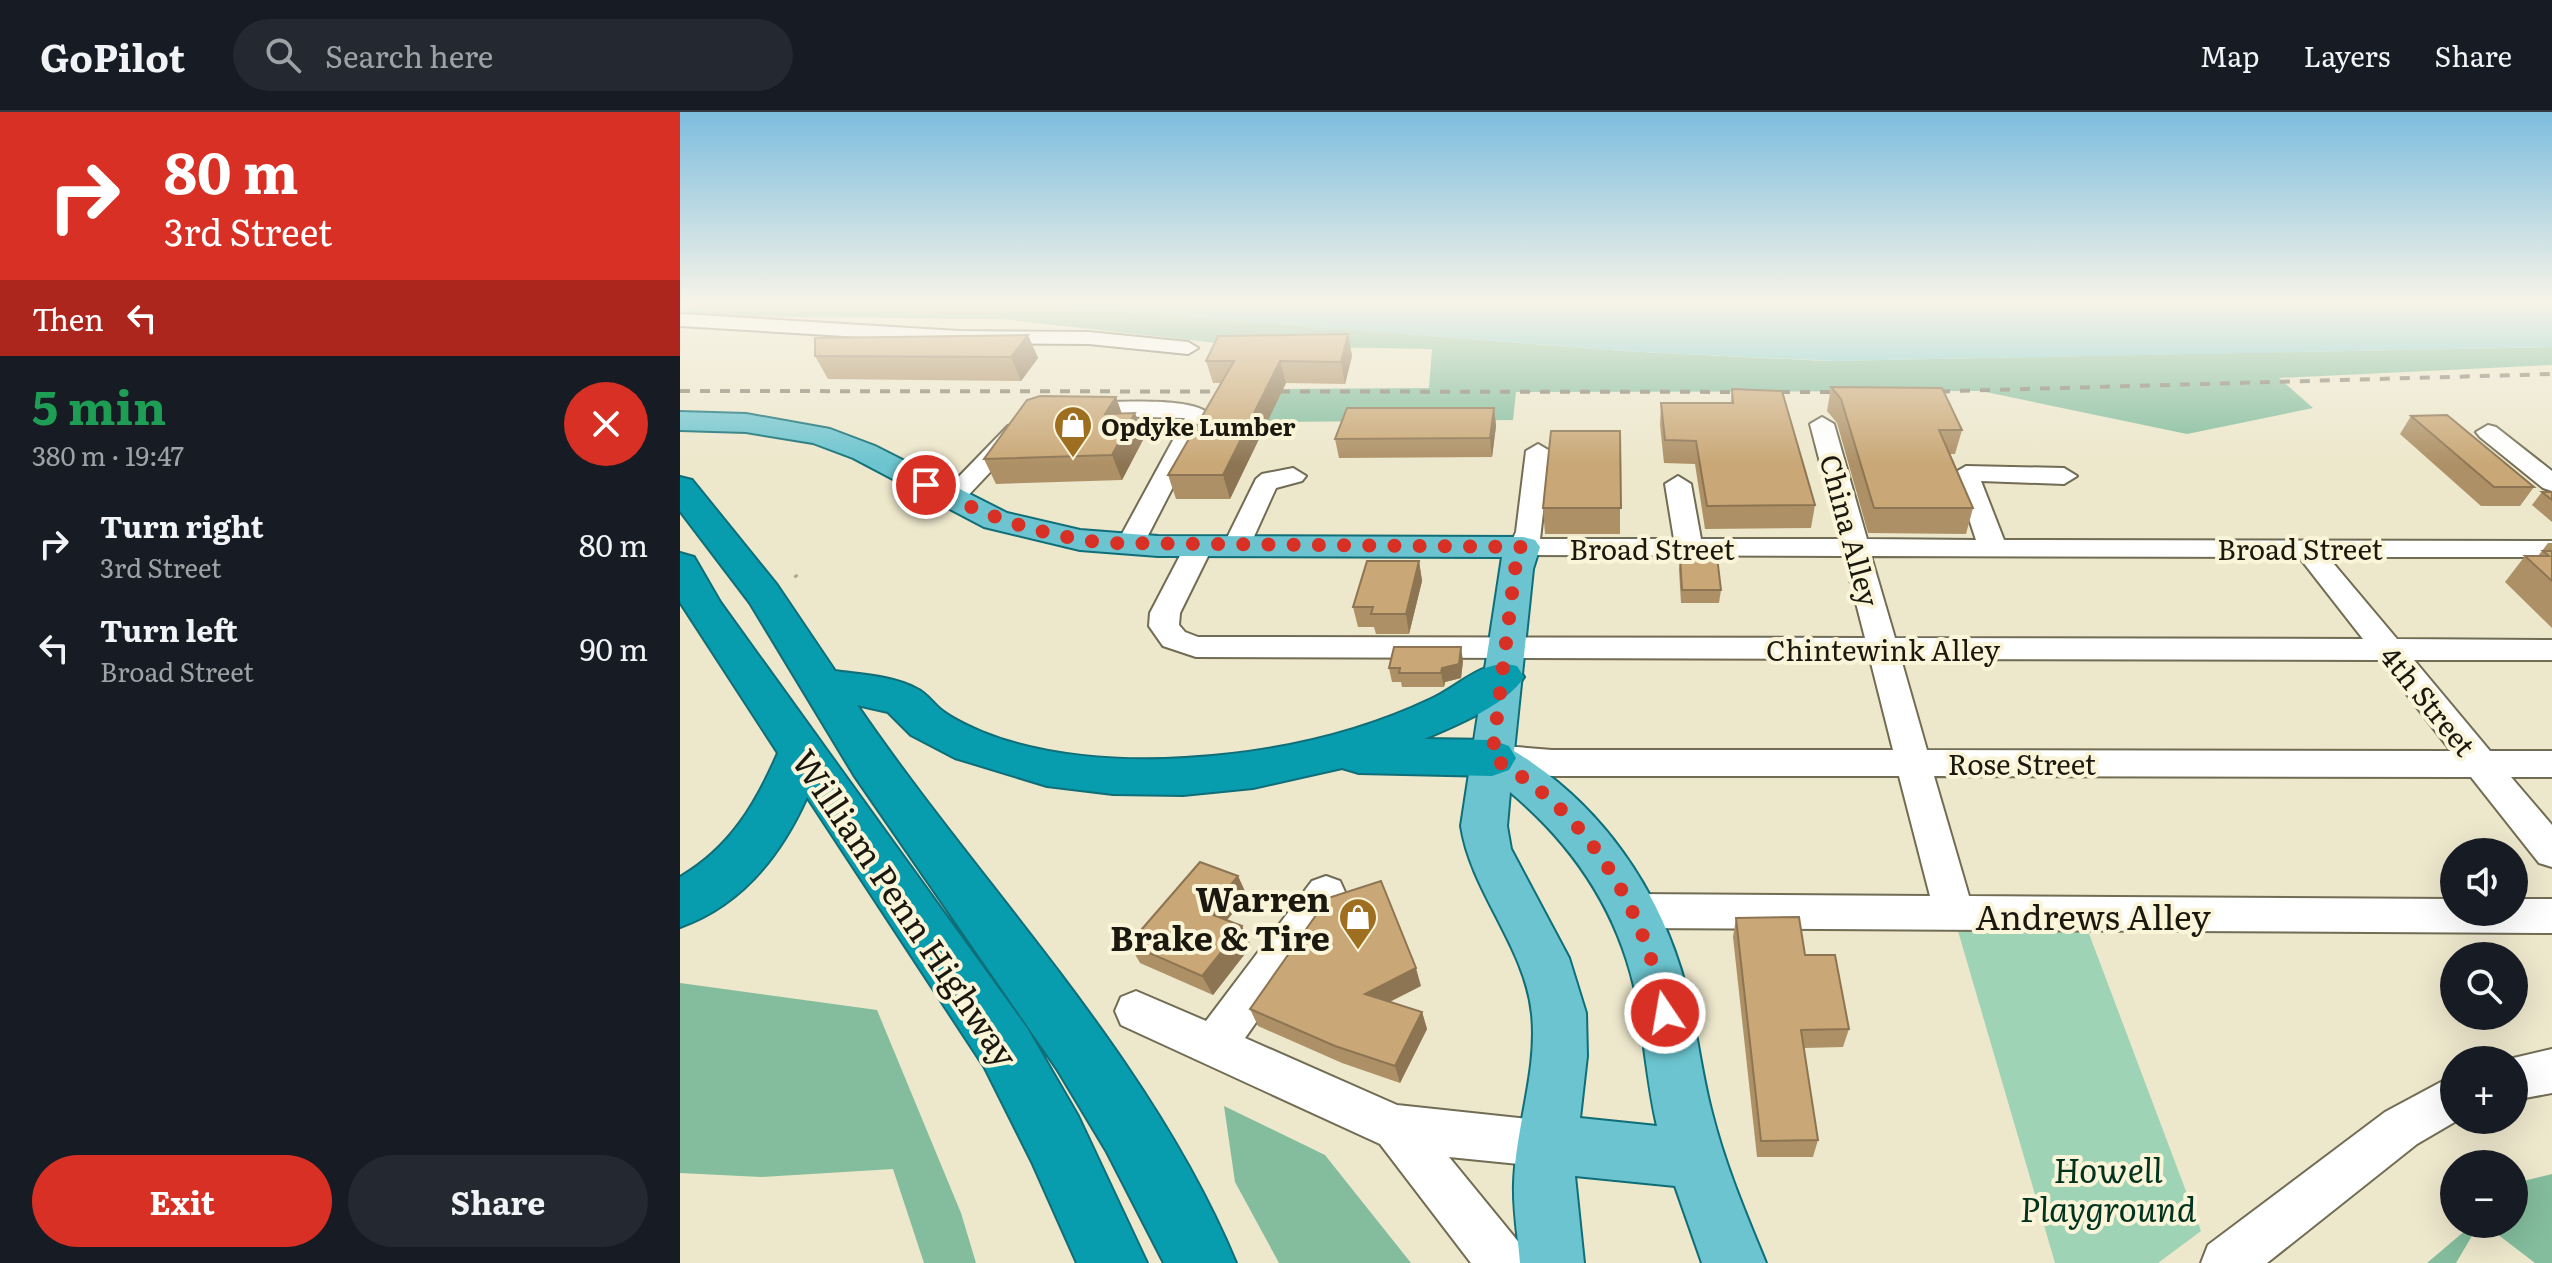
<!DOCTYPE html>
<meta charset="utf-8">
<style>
:root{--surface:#171b24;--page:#242831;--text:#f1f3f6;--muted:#9ea1a6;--line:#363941;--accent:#d93025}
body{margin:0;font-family:Literata,serif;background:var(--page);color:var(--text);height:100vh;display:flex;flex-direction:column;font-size:30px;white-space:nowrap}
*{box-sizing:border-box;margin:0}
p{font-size:26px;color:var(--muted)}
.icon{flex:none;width:44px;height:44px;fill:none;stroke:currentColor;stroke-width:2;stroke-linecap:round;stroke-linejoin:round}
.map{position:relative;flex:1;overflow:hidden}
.details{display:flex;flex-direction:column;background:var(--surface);width:680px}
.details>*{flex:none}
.hud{background:#d93025;color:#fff;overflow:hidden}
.tools{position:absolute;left:1760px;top:726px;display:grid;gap:16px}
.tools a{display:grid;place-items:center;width:88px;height:88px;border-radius:50%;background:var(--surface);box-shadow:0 8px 32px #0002;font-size:40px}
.pin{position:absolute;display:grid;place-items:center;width:68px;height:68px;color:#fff;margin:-34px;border:4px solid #fff;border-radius:50%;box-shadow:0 2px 8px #0007}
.me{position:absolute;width:88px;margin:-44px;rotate:348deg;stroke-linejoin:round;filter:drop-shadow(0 0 6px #0008)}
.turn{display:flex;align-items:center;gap:28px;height:168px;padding:0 32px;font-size:36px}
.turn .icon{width:104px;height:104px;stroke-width:2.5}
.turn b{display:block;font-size:56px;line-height:68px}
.then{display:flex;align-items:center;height:76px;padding:0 32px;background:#0003;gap:16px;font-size:30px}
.round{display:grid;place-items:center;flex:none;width:84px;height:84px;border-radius:42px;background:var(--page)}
.headline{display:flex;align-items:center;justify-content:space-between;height:136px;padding:0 32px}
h1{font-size:48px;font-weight:700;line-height:60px;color:#1e9e55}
.primary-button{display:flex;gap:16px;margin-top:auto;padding:16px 32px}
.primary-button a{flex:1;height:92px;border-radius:48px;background:var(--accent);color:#fff;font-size:32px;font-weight:700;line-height:92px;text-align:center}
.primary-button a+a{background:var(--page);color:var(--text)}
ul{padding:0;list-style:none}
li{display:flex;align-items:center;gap:24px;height:104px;padding:0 32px}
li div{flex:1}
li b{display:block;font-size:30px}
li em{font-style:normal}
header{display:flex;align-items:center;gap:48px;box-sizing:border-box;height:112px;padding:0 40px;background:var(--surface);border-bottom:2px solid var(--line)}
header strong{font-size:38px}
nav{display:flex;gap:44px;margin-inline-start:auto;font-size:28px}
.search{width:560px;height:72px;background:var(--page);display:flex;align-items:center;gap:20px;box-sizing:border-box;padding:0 28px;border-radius:44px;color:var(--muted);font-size:30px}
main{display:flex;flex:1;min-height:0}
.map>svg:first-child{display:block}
.green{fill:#9fd3b6}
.forest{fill:#83bd9d}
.water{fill:#7ecbd0}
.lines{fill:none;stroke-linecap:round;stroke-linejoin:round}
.minor-casing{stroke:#716c54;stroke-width:4}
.major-casing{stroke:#0f6e77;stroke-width:4}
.highway-casing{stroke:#0f6e77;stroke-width:4}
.path{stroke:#aca792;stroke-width:4;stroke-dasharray:3 5;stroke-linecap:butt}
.minor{fill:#fff;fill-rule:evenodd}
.major{fill:#6bc4cf;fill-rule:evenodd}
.highway{fill:#089caf;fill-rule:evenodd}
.rail{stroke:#7e7a68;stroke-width:4;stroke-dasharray:10 10;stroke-linecap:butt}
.wall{fill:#ad9065}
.shaded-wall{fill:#8d7553}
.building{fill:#c9a776;stroke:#8d7553;stroke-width:2}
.route{stroke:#d93025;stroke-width:14;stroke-dasharray:0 25.2}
.labels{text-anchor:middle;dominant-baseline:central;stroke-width:8;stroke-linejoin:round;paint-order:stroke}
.far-poi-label{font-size:24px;font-weight:bold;fill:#1b190f;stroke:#faf4d9;text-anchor:start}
.street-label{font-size:28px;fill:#1b190f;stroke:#faf4d9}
.near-poi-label{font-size:34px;font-weight:bold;fill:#1b190f;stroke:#faf4d9;text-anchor:end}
.near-street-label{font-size:34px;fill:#1b190f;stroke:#faf4d9}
.near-park-label{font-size:34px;font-style:italic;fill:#01331f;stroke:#faf4d9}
</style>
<header>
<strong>GoPilot</strong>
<div class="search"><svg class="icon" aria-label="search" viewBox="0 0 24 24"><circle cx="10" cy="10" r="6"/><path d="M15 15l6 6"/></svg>Search here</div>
<nav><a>Map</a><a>Layers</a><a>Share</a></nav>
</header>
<main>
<section class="details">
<div class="hud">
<div class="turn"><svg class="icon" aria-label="right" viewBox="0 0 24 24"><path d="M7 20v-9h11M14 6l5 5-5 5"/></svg><div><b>80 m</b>3rd Street</div></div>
<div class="then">Then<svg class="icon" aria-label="left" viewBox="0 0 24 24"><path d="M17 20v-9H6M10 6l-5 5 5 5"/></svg></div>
</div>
<div class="headline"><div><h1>5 min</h1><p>380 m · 19:47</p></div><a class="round" style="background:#d93025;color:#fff"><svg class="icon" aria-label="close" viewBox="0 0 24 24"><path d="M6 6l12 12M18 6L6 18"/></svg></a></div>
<ul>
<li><svg class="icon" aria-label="right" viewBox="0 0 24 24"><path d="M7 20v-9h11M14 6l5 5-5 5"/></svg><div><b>Turn right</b><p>3rd Street</p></div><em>80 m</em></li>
<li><svg class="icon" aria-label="left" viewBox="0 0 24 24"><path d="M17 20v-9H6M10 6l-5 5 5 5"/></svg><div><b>Turn left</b><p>Broad Street</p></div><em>90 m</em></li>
</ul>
<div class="primary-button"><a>Exit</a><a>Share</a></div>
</section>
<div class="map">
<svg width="1872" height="1151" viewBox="0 0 1872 1151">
<rect width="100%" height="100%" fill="#ede7cc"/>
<path class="green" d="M1278,819H1408L1521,1119L1478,1151H1375Z"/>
<path class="forest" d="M12,192H346L941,239L1148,249L1872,235V253L1599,266L1633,296L1507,322L1301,279L836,280L833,308L586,310L600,277L749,276L752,237L563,234L320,207L3,204Z
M0,871L197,898L281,1101L296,1151H244L213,1057L81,1065L0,1061Z
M544,994L645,1043L731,1151H599L555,1070Z
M1872,1062V1151H1855L1804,1112H1834V1077L1843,1069Z
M1793,1112H1799L1776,1151H1747Z"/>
<path class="water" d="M346,192H1872V235L1155,249L941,239Z"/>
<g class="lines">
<g class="minor-casing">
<path id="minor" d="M0,202L279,219L409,220L508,230L518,236L508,242L409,232L279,231L0,214Z
M399,291C425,291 514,283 530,303L460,439H440L436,433L505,306L391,303L388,298Z
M1142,305L1154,312L1187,427L1296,428L1274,361L1286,354L1384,356L1397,364L1384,372L1301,369L1324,428L1872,429V445H1648L1717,527L1872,528V548H1734L1810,639H1872V665H1831L1872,713V755L1859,751L1791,665L1254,664L1289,784L1774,787V800H1834V787H1872V821L954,816L940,811L934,799L940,787L954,782L1250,784L1219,664H872L800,655L795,646L800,637L812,633L872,638H1213L1190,547L516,545L483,534L469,514L470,501L505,434L509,428H529L533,434L500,501L499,513L505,520L518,525L1185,526L1164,444L843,443L833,441L829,435L836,420L846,339L858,332L870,339L860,427H994L985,372L998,364L1011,372L1021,427H1160L1130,312ZM1191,444L1619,445L1683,527L1215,526ZM1221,547L1700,548L1771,639L1247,638Z
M336,312L348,319L344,324L281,391H263L259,386L263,381L328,314Z
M1808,313L1816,315L1872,359V379L1863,376L1800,325L1796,320Z
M613,356L626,364L622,369L596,376L567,440H547L543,434L576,367L582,362Z
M646,764L660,769L665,780L660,791L565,926L717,993L867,1009L884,1015L890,1032L884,1049L867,1055L769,1045L841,1133L848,1151H791L700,1032L441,913L435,899L441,885L456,879L526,909L632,769Z
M1872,937V981L1834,988V948H1825Z
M1774,963V1008H1778L1737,1032L1587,1151H1521L1528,1133L1705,1000Z"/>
</g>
<g class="major-casing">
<path id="major" d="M0,300L66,302L150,317L195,334L327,401L400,418L478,424L843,425L855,428L860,435L853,457L834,639C921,692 980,777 1006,875C1017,917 1021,960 1032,1001C1045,1053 1066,1102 1086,1151H1022L995,1074L895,1064L904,1151H840C838,1125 833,1098 834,1072C835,1016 858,959 852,902C845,834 791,780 781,714L822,445L478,444L400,438L304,415L173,346L133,331L66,320L0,318ZM830,680C892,732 935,794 954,874C964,920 966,967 977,1014L900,1006L907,944L906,901L889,846L831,737L827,714Z"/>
</g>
<g class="highway-casing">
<path id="highway" d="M0,365L12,368L97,473L155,559C182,563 213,564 237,577C246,581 252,590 260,597C272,607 288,614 302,620C363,645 440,650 505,646C590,641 673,624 751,587C780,574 804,545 837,554L844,565C827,593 774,614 744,627L812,628L829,634L836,646L829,658L812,664L679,661L662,656L573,676L503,683L433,682L367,674L275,646L231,623L208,600L177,593C302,776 470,944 556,1151H484L427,1040L377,957L174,663L70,491L0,399Z
M0,441L14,445L40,490L347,916L398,1004L467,1151H397L352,1050L305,956L127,685C101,743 62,793 0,815V765C50,736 76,692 98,641L0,490Z"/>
</g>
<path class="path" d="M115,463L119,468"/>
<use href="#minor" class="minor"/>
<use href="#major" class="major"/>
<use href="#highway" class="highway"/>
<path class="rail" d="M0,279L1172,280
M1240,280L1872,262"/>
</g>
<path class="wall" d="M668,222L672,244L665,272L606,271L550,387H496L488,363L541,271H533L526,249Z
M348,223L358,246L341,269L148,267L135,244Z
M1151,275L1282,318L1275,342H1270L1293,396L1286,422L1188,421L1157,311L1147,299Z
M1052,277L1135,393L1131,416L1025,417L1015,352L984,351L980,313L981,291H1051Z
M436,285L442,302L464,326L442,368L316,372L304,347Z
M814,296L816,314L812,345L659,346L655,327Z
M1731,304L1854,375L1840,394H1801L1720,322Z
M940,319V422H865L863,396Z
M1862,380H1872V410L1852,393Z
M1868,431H1872V516L1825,470L1845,444H1858Z
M1000,445L1041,478L1039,491H1001L999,458Z
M739,449L742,469L729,522H696L694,515H678L673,495Z
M783,549L781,566L765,570L764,575H722L721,570H712L709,556Z
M558,764L567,784L547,808L562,814L571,834L533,883L460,851L449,832Z
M1056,806L1125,843L1169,917L1163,935L1124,936L1138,1028L1133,1045H1077L1053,825Z
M741,874L710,890L742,900L747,917L720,971L662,951L578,914L570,897Z"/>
<path class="shaded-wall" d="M668,222L672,244L665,272L661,250Z
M348,223L358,246L341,269L331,245Z
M600,249L606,271L550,387L543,363Z
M436,285L444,309L425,302Z
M814,296L816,314L812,345L810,326Z
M455,301L464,326L442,368L432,343Z
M739,449L742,469L729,522L726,502Z
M781,535L783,549L781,566L765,570L764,575L761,561L762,556Z
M558,764L567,784L537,820L528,801Z
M562,814L571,834L533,883L522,864Z
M736,856L741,874L690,899L685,882Z
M742,900L747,917L720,971L715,954Z"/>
<path class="building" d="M668,222L661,250L600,249L543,363H488L554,249H526L538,224Z
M348,223L331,245L135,244V226Z
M1151,275L1262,276L1282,318H1259L1293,396H1194L1161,287Z
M1052,277L1102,279L1135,393L1027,394L1016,329L985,328L981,291H1053Z
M360,284L436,285L425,302L455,301L432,343L304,347L347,288Z
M667,296H814L810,326L655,327Z
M1767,303L1854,375H1814L1731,304Z
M871,319H940L941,396H863Z
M1862,380H1872V388Z
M1863,439H1872V469L1845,444H1869Z
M1000,445H1037L1041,478H1002Z
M687,449H739L726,502H691L693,495H673Z
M714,535H781L779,552L762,556L761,561H719L720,556H709Z
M520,750L558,764L528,801L562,814L522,864L449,832Z
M701,769L736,856L685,882L742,900L715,954L655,934L570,897L648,786Z
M1119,805L1125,843H1155L1169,917L1121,918L1138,1028L1081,1029L1056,806Z"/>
<linearGradient id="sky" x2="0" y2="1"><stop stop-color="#7dbdde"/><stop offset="0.54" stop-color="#f7f4e8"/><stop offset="1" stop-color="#f7f4e8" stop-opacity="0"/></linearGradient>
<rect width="1872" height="353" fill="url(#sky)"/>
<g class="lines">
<path class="route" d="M246,373C307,405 355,422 424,431L843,435L835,457L812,646C908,699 965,796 985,901"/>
</g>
<defs>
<g id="shop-pin" transform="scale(2)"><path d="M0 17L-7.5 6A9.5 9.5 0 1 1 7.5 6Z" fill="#9e6f21" stroke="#faf4d9"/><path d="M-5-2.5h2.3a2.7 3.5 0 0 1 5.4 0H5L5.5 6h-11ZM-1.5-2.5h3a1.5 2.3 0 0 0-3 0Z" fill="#fff"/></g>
</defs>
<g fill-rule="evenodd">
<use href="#shop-pin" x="393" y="313"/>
<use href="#shop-pin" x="678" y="805"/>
</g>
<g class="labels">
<g class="far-poi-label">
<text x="421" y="313">Opdyke Lumber</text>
</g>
<g class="street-label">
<text transform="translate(1171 418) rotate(75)">China Alley</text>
<text x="972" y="436">Broad Street</text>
<text x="1620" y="436">Broad Street</text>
<text x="1203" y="537">Chintewink Alley</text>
<text transform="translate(1749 588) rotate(51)">4th Street</text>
<text x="1342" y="651">Rose Street</text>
</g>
<g class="near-poi-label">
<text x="650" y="785">Warren<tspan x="650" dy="39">Brake &amp; Tire</tspan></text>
</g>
<g class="near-street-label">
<text transform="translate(227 795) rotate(56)">William Penn Highway</text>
<text x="1413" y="803">Andrews Alley</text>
</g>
<g class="near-park-label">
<text x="1428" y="1056">Howell<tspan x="1428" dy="39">Playground</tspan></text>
</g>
</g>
</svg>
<div class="tools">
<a><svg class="icon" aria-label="sound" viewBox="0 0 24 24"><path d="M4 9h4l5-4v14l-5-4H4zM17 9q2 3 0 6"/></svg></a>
<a><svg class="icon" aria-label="search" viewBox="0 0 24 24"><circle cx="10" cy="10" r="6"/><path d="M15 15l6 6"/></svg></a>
<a>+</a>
<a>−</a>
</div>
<div class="pin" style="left:246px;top:373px;background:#d93025"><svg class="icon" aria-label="arrive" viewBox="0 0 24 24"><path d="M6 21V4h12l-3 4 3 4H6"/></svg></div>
<svg class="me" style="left:985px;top:901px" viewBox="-20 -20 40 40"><circle r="17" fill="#d93025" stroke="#fff" stroke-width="3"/><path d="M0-11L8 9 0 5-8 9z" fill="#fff"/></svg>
</div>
</main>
